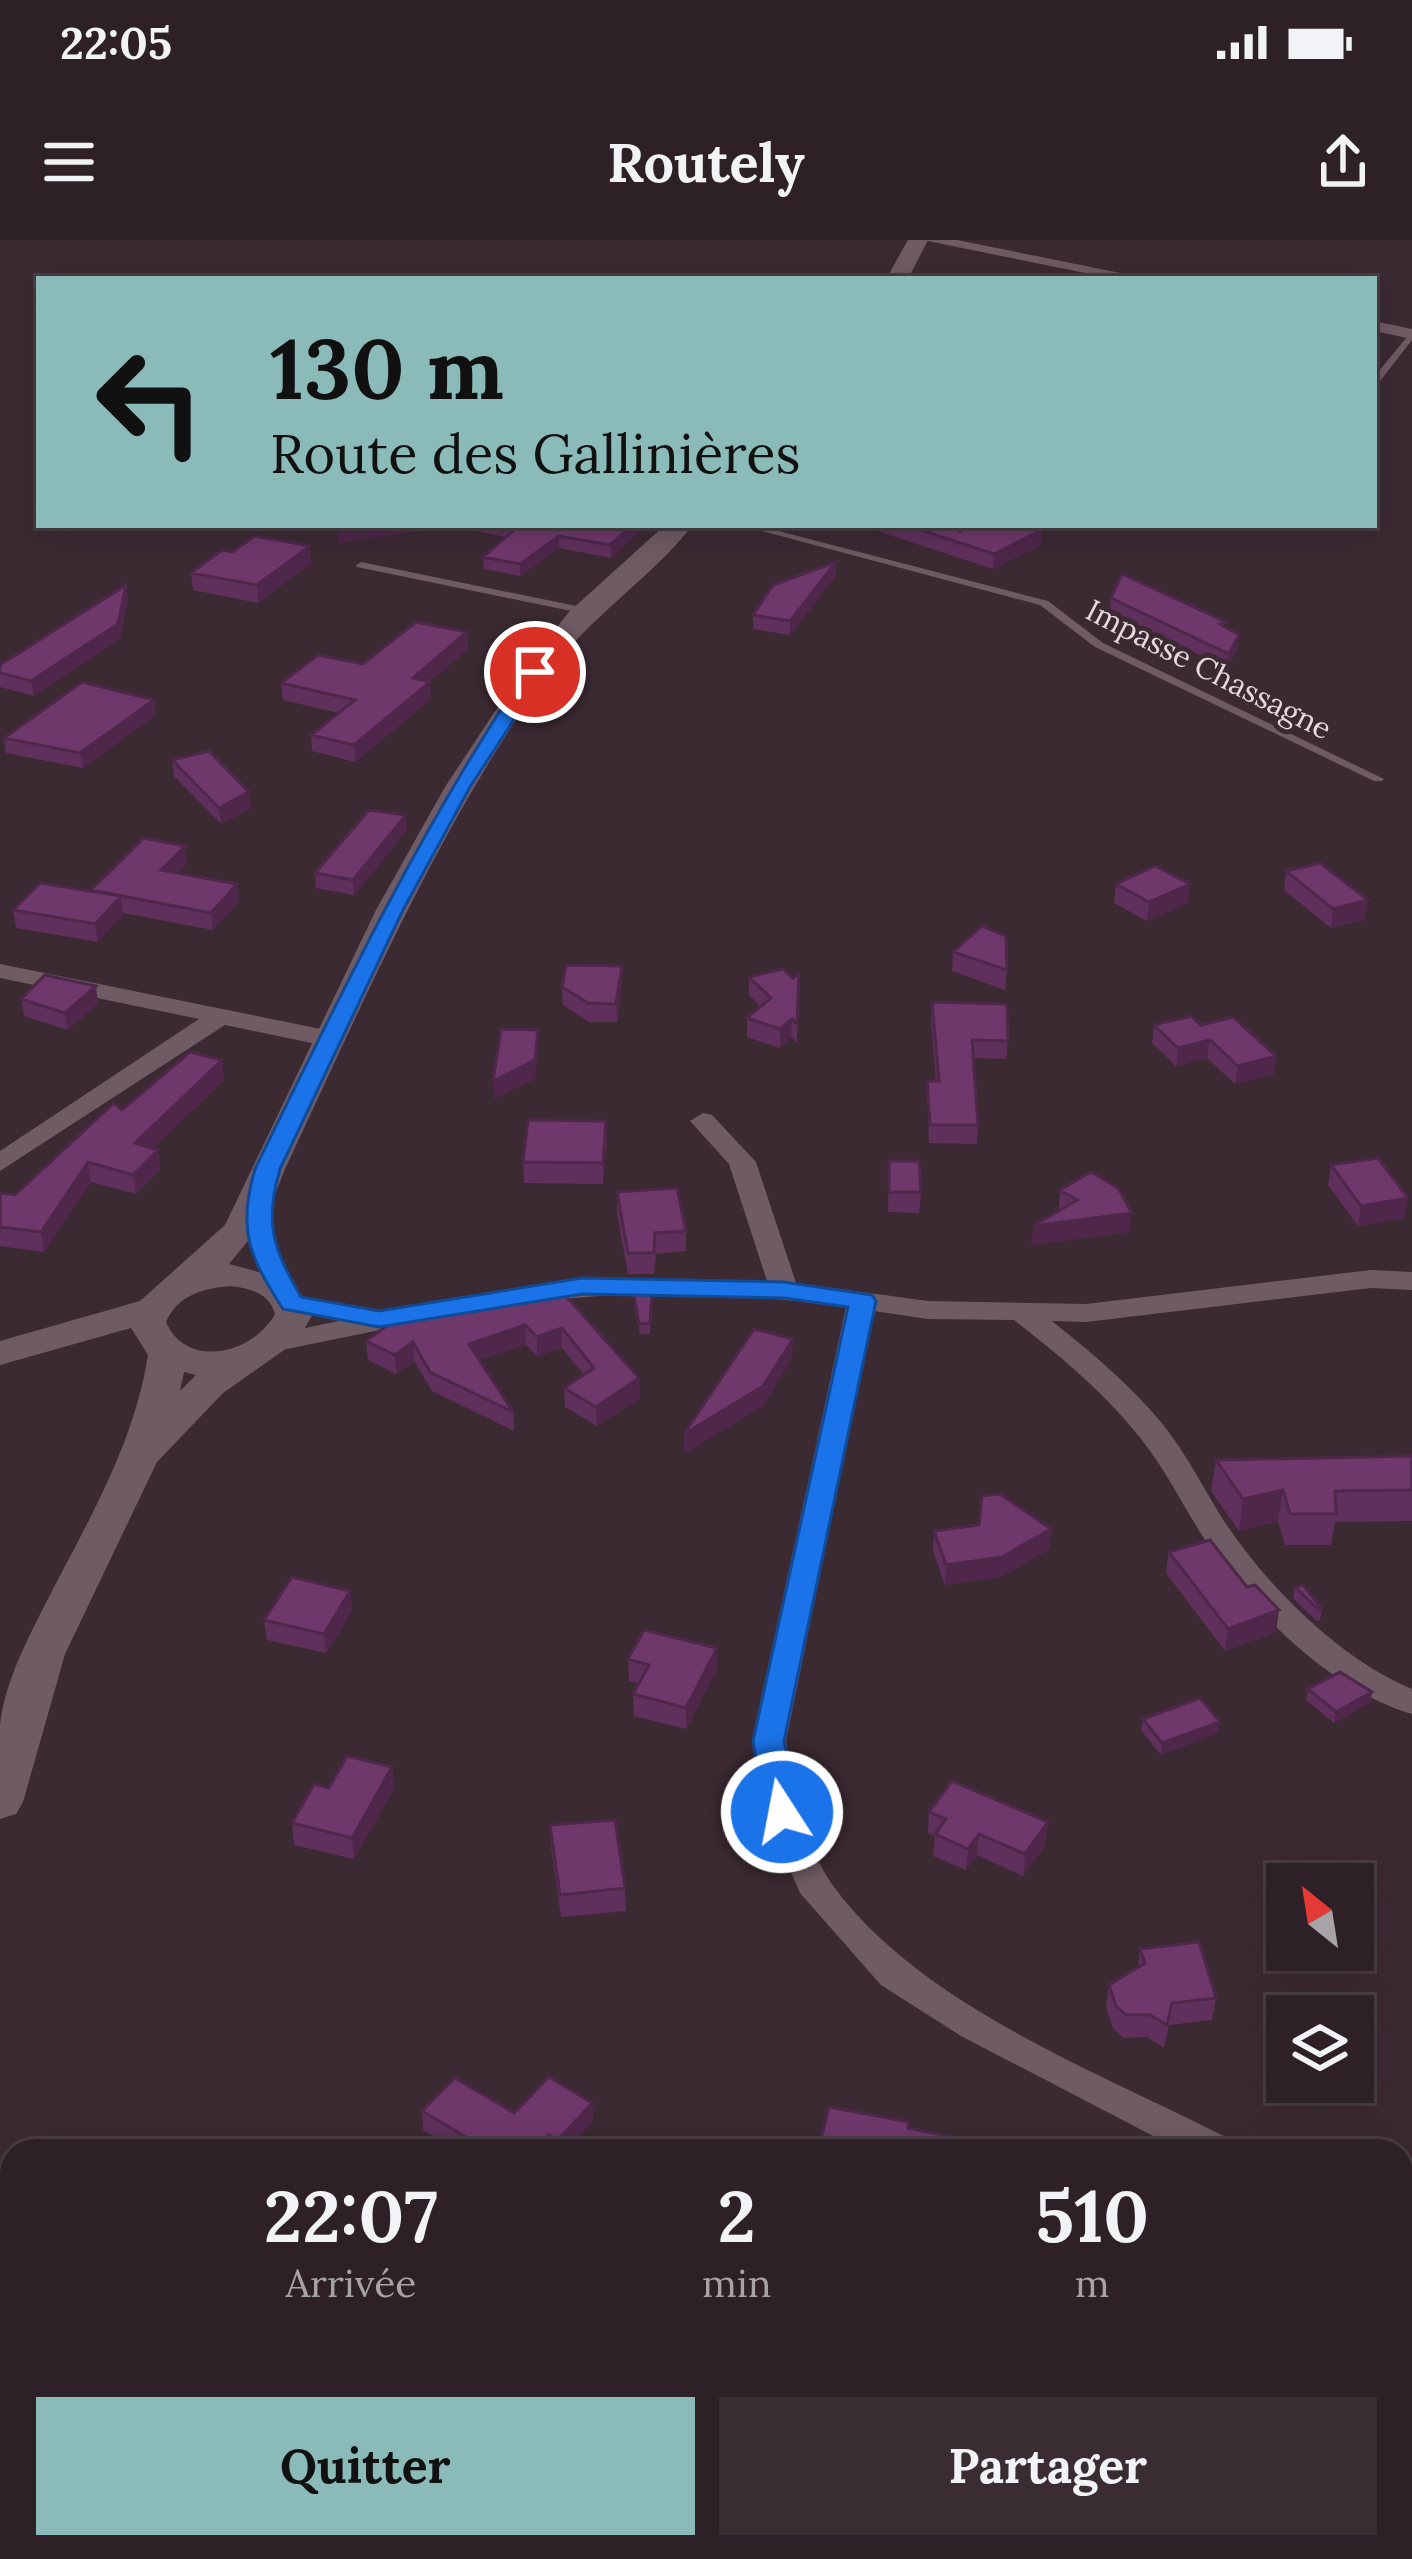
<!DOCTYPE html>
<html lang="fr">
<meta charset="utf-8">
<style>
:root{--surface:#2d2026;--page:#392d32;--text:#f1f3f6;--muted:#a7a3a7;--line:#483e43;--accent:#8bbbb9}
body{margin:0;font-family:Lora,serif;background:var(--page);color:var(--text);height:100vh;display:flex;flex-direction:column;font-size:45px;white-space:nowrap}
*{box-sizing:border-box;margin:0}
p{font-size:39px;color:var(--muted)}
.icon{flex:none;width:66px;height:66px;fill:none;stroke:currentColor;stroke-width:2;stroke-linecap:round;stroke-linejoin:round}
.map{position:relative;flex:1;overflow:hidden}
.panel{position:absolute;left:0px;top:1899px;width:1413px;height:420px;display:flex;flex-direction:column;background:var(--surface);border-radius:36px 36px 0 0;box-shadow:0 6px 30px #0003,0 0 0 3px var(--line)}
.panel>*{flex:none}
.guide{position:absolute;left:36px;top:36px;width:1341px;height:252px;border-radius:0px;box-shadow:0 6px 30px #0003,0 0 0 3px var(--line);background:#8bbbb9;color:#111;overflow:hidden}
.needle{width:78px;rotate:330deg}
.controls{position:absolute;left:1266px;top:1623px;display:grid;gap:24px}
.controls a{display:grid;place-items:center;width:108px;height:108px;border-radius:0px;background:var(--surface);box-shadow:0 6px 30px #0003,0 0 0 3px var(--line);font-size:60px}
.pin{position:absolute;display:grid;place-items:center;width:102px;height:102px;color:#fff;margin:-51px;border:6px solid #fff;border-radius:50%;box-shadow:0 3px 12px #0007}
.me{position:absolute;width:132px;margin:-66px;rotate:349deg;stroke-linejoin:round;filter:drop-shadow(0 0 9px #0008)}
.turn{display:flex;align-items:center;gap:42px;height:252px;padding:0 36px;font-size:54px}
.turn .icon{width:156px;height:156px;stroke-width:2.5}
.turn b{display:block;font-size:84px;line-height:102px}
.eta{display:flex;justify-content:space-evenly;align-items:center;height:204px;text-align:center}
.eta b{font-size:72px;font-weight:700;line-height:84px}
.cta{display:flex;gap:24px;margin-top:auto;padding:24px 36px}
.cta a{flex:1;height:138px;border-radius:0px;background:var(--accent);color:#111;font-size:48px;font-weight:700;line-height:138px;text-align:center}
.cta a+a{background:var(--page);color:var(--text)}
.status{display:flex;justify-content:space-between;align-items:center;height:84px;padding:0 60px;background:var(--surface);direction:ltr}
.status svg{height:33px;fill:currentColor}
header{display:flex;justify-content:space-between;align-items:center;height:156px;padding:0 36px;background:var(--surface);font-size:54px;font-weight:700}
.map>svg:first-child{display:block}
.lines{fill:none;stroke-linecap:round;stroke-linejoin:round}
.service{fill:#6f5b64;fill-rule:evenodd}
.minor{fill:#6f5b64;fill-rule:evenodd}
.tertiary{fill:#6f5b64;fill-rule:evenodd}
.wall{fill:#5f305c}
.shaded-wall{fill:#4e274b}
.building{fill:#6f386b;stroke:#4e274b;stroke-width:3}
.route{fill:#1a73e8;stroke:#114b97;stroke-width:3}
.labels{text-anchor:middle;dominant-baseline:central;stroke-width:10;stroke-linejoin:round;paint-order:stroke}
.far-street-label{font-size:30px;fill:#e6dadf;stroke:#3c2a33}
</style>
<div class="status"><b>22:05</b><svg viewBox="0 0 49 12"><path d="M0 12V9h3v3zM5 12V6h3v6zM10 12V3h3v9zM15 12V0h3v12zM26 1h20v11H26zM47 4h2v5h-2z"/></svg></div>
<header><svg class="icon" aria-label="menu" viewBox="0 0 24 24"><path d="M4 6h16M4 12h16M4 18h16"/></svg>Routely<svg class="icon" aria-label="share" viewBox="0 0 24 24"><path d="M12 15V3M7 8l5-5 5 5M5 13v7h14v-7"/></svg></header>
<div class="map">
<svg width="1412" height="2319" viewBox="0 0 1412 2319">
<rect width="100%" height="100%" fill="#3c2a33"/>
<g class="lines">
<path class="service" d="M1412,91V100L1377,145L1374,146V137Z
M739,285H755L1048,361L1103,403L1384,539L1382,541H1374L1095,407L1040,365Z
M361,322L586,368L591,371L586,374L357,327L356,325Z"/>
<path class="minor" d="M923,0H957L1150,39H1115Z
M1374,81L1412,89V99L1374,91Z
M0,724L331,791L344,799L331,807L225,785L0,931V911L199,779L0,738Z
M703,873L712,875L756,922L796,1043L928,1061L1086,1064L1371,1030L1412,1032V1050L1371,1048L1086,1082L1052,1081C1091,1112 1129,1144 1161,1182C1187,1214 1204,1250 1226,1284C1270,1349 1339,1418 1412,1449V1474C1328,1449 1252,1371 1205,1300C1183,1266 1166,1230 1141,1199C1105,1153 1060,1116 1014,1080L928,1079L874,1071L786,1501C795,1550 804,1606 834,1647C923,1767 1101,1833 1232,1900L1238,1911H1182L961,1796L881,1745L800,1653L765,1572L752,1501L846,1067C741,1053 627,1047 522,1065L508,1056L512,1050L582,1037L767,1041L729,924L690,881Z
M292,1054L378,1072L439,1060L453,1069L439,1078L277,1111L267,1108L262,1102L267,1096L339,1081L282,1069L278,1063L282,1057Z
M1401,1977L1412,1981V2016L1401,2012Z"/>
<path class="tertiary" d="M908,0H928L908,39H886Z
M665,285H693C649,340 588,378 546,436C438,587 364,761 285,929L265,980L229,1024L292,1041L313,1074L297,1101L223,1153L157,1222L65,1414L23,1562L16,1574L0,1579C0,1548 0,1516 0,1485C5,1438 33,1389 54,1347C93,1273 135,1199 148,1115L131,1088L0,1125V1101L140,1061L225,985L376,670L445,547L525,426L569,372ZM231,1046C252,1049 269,1053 275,1074C253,1114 187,1130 166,1082C178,1055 203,1048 231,1046ZM184,1132L196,1135L180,1151Z
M0,2132L12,2136V2261L0,2257Z
M12,2292V2307H63L67,2319H9L5,2307Z"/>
</g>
<path class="wall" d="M346,285H647L611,318L559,308L520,336L484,329L483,317L506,297L451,286L339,303L338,291Z
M859,285H952L960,291L1041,305L993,329Z
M310,306L311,323L258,363L193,350L191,333L232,312Z
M836,322V335L790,395L753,389V375Z
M1111,358L1226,387L1238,408L1227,428L1110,372Z
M128,359L120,399L34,456L0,447V425Z
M467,392L468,409L429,442L431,459L355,522L312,511L311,495L339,473L283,460L281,443L363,424Z
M154,460L156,475L83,528L6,513L4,498Z
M172,520L249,552L251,568L221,584L174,536Z
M407,590L354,655L316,648L315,633Z
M187,623L178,633L237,644L239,661L213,690L123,673L98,702L16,688L13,670L91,651Z
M1286,631L1368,660L1365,680L1331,688L1284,650Z
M1116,644L1188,663L1147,681L1114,663Z
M953,712L1007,730L1005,750L952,731Z
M799,733L797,803L791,797L780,808L747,797V778L761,767L749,755V737L793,738Z
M622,744L617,782H589L563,765L562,747Z
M21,759L98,763L68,790L24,776Z
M932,762L1008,801L1006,819L973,818L978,885L977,904L929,903L927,841H936L931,780Z
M1154,785H1201L1276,816L1274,834L1235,844L1207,818L1176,826L1152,803Z
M222,820L224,840L153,908L161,929L136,954L91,942L44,1012L0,1006V953L15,955L122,870Z
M607,901L603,944L524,943L523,922Z
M889,921L921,952L919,973L888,972Z
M1331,925L1405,978L1358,986L1328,945Z
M1060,950L1130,992L1031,1005L1059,970Z
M617,952L686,991V1011L656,1014L654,1034H628L617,973Z
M633,1050L652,1061L650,1094H640Z
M526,1054L639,1138L640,1158L597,1186L565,1167L564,1148L584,1135L562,1108L537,1116L526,1105L479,1120L513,1172L514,1191L432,1151L414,1121L396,1134L368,1120L366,1101L419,1072Z
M1412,1216V1281L1335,1282L1331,1305H1285L1278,1281L1239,1291L1211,1251L1216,1220Z
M1051,1289L1049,1309L1001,1337L945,1345L933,1311L934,1291Z
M1169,1312L1276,1392L1225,1411L1166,1333Z
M1295,1347L1322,1369L1320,1380L1317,1381L1293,1358Z
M350,1351L352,1371L326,1413L267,1400L264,1380Z
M628,1419L717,1429L686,1489L634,1476L633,1454L639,1443L629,1441Z
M1308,1449L1372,1452L1370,1463L1334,1483L1306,1460Z
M1143,1479L1220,1482L1218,1493L1161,1515L1141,1490Z
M392,1527L394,1548L354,1619L294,1605L292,1583L329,1548Z
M929,1572L1046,1604L1023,1636L977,1615L966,1630L933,1616L935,1596L928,1593Z
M550,1585L625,1648L626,1671L561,1677L551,1607Z
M1140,1709L1216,1758L1212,1780L1169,1785L1164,1808L1147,1797L1123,1798L1113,1788L1106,1767L1109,1745L1138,1727Z
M592,1863L593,1881L565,1911H460L423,1890L422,1871L514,1873Z"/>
<path class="shaded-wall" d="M376,285H451V286L339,303L338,291Z
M633,285H647L611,318L610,305Z
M1042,290L1041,305L993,329L994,314Z
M559,296V308L520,336V324Z
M310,306L311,323L258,363L257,345Z
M836,322V335L790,395V381Z
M126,345L128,359L120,399L34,456L31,441Z
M467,392L468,409L414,455L413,438Z
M1239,395L1238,408L1227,428L1229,414Z
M430,442L431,459L355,522L354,505Z
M154,460L156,475L83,528L80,513Z
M249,552L251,568L221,584L219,568Z
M406,575L407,590L354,655L353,640Z
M185,606L187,623L164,648L161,630Z
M237,644L239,661L213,690L211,673Z
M1190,644L1188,663L1147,681L1149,662Z
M121,656L123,674L98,702L95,684Z
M1368,660L1365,680L1331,688L1333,669Z
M622,726V744L617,782L616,764Z
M96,746L98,763L68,790L65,773Z
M792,779L791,797L780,808V789Z
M538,790L539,808L535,839L494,859L493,841Z
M1210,800L1207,818L1176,826L1178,808Z
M1276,816L1274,834L1235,844L1238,826Z
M222,820L224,840L138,923L135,903Z
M606,881L607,901L603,944V923Z
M158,910L161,929L136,954L133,935Z
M88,922L91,942L44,1012L41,992Z
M1408,958L1405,978L1358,986L1361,966Z
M1132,973L1130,992L1031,1005L1033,986Z
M525,1085L526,1105L470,1124L469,1104Z
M562,1088V1108L537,1116V1097Z
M793,1099L792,1119L763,1166L684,1214V1194Z
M413,1102L414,1121L396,1134L395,1115Z
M639,1138L640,1158L597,1186L596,1167Z
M1283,1250L1278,1281L1239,1291L1243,1259Z
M1051,1289L1049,1309L1001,1337L945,1345L946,1325Z
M350,1351L352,1371L326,1413L324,1394Z
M1279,1370L1276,1392L1225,1411L1228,1389Z
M717,1408V1429L686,1489V1468Z
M1372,1452L1370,1463L1334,1483L1336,1472Z
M1220,1482L1218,1493L1161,1515L1162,1503Z
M392,1527L394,1548L354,1619L352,1598Z
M1048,1582L1046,1604L1023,1636L1025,1614Z
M979,1594L977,1615L966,1630L968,1609Z
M592,1863L593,1881L565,1911H558V1900Z
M549,1895L550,1911H534Z
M301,2307H316L310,2319H291Z
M530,2307H542L536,2319H523Z"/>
<path class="building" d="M346,285H376L338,291Z
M508,285H633L610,305L559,296L520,324L483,317L517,287Z
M905,285H952L960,291L971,285H1027L1042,290L994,314Z
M255,296L310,306L257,345L191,333L222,310L232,312Z
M836,322L790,381L753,375L773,345Z
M1122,334L1226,382L1220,384L1239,395L1229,414L1111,358Z
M126,345L118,384L31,441L0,433V425Z
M416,382L467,392L413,438L430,442L354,505L311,495L355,460L281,443L318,415L363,424Z
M82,442L154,460L80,513L4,498Z
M209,511L249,552L219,568L172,520Z
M369,570L406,575L353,640L315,633Z
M144,598L185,606L161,630L237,644L211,673L91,650Z
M1320,623L1368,660L1333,669L1286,631Z
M1155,626L1190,644L1149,662L1116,644Z
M40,643L121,656L95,684L13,670Z
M982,686L1006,696L1007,730L953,712Z
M566,725L622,726L616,764L588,763L562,747Z
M783,729L793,738L799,733L797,784L792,779L780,789L747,778L771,758L749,737Z
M45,735L96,746L65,773L21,759Z
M932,762L1007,764L1008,801L972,800L978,885H930L927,841H939Z
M1191,776L1201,785L1233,777L1276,816L1238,826L1210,800L1178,808L1154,785Z
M501,789L538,790L535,820L493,841Z
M190,812L222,820L135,903L158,910L133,935L88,922L41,992L0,987V953L15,955L114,863L122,870Z
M528,880L606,881L603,923L523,922Z
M1378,918L1408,958L1361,966L1331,925Z
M889,921H919L921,952H889Z
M1091,932L1118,948L1132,973L1033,986L1077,960L1060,950Z
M677,948L686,991L655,993L654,1013H628L617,952Z
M556,1045L639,1138L596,1167L564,1148L594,1128L562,1088L537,1097L525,1085L469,1104L513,1172L430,1132L413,1102L395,1115L366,1101L411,1068L419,1072L447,1062L515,1051L526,1054Z
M633,1050H652L650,1083L639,1084Z
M754,1089L793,1099L763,1146L684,1194Z
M1412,1216V1250L1335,1251L1336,1274H1290L1283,1250L1243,1259L1216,1220Z
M1000,1254L1051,1289L1002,1317L946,1325L934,1291L979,1285L982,1256Z
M1210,1300L1247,1347L1255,1345L1279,1370L1228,1389L1169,1312Z
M292,1337L350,1351L324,1394L264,1380Z
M1303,1345L1322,1369L1319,1370L1295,1347Z
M644,1390L717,1408L686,1468L633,1454L649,1425L628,1419Z
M1340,1432L1372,1452L1336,1472L1308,1449Z
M1200,1458L1220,1482L1162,1503L1143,1479Z
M347,1516L392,1527L352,1598L292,1583L314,1544L329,1548Z
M952,1541L1048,1582L1025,1614L979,1594L968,1609L935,1594L946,1579L929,1572Z
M615,1580L625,1648L560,1655L550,1585Z
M1199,1702L1216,1758L1172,1763L1167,1785L1150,1775H1126L1116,1766L1109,1745L1145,1723L1140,1709Z
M549,1837L592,1863L558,1900L549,1895L534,1911H490L422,1871L455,1838L514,1873Z
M829,1867L909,1882L908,1888L958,1898L955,1911H818Z
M199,2307H301L296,2315L291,2319H208Z
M450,2307H530L523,2319H443Z"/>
<path class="route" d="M535,426L545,432L470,547L403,670L280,929C264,984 273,1008 301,1057L379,1071L582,1038L784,1042L872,1055L876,1061L784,1501L798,1572L794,1581H771L766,1572L753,1501L848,1067L784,1058L582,1054L379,1087L283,1069C249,1016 237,990 255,929C339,757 421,587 528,428Z"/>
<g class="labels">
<g class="far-street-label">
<text transform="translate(1209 429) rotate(27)">Impasse Chassagne</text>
</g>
</g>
</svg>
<div class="controls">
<a><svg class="needle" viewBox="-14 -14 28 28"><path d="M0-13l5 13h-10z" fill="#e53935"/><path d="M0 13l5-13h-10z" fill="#a7a3a7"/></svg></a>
<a><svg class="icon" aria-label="layers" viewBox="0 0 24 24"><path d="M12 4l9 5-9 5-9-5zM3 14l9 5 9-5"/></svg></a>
</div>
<div class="pin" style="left:535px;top:432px;background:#d93025"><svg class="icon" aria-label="arrive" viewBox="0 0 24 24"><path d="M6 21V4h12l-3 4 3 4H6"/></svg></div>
<svg class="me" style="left:782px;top:1572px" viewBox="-20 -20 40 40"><circle r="17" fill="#1a73e8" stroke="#fff" stroke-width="3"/><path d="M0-11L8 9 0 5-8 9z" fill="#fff"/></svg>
<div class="guide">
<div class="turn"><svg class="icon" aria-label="left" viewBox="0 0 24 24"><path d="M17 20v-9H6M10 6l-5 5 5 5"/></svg><div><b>130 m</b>Route des Gallinières</div></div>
</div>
<section class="panel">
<div class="eta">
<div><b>22:07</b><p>Arrivée</p></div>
<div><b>2</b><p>min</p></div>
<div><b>510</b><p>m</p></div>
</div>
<div class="cta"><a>Quitter</a><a>Partager</a></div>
</section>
</div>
